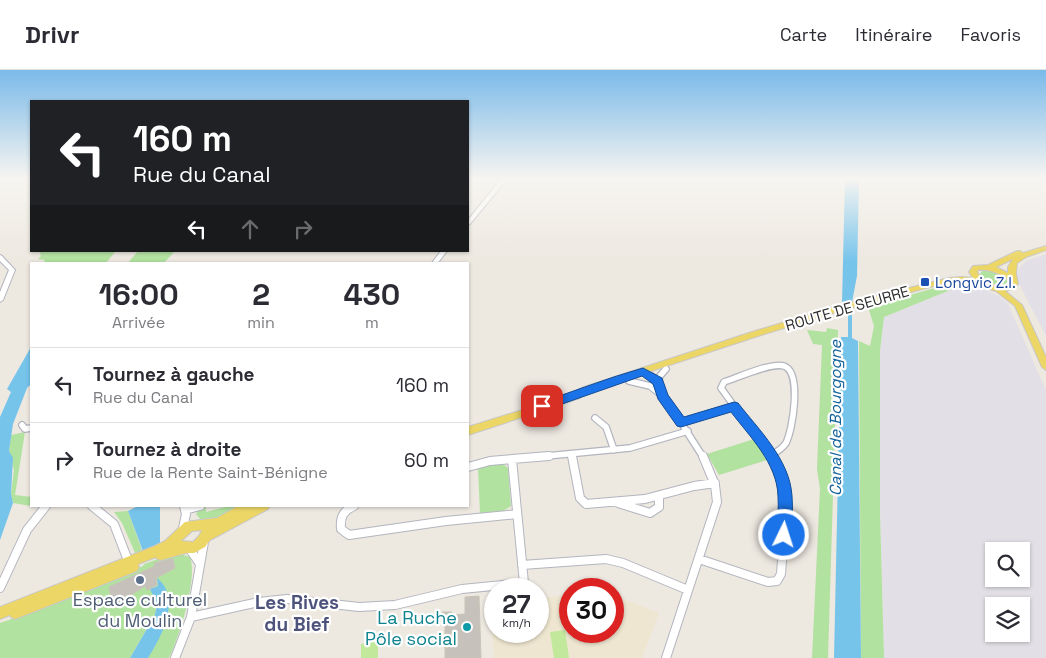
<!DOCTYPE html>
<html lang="fr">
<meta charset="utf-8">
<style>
:root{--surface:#fff;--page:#f7f7f7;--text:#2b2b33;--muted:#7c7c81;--line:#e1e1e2}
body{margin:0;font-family:"Space Grotesk",sans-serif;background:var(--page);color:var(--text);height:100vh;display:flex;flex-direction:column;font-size:19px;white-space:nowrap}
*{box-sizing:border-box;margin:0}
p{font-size:16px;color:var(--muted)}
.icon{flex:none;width:28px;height:28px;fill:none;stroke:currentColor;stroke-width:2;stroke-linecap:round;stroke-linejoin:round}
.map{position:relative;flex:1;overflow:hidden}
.panel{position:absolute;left:30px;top:192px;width:439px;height:245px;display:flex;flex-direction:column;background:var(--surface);border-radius:0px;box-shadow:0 1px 4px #0004}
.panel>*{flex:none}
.banner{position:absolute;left:30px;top:30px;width:439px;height:152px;border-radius:0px;box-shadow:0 1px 4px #0004;background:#202124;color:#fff;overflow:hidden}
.controls{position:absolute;left:985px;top:472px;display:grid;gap:10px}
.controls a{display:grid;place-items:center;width:45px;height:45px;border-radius:0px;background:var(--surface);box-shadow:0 1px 4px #0004;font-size:25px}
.speed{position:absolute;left:484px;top:508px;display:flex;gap:10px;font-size:25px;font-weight:700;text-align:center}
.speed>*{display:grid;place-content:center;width:65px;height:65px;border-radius:50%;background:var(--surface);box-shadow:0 1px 4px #0004;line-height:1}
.speed small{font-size:12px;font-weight:400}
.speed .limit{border:8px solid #d22;background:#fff;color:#111}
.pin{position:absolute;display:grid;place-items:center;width:42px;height:42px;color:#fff;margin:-21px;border-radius:10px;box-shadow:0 2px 8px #0006}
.me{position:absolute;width:55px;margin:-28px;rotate:4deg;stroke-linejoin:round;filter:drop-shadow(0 0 4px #0008)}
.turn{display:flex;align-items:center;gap:18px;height:105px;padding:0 20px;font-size:22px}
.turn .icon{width:65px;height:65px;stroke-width:2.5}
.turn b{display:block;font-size:35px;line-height:42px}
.lanes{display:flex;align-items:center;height:48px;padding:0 20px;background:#0003;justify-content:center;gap:25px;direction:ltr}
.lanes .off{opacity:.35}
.eta{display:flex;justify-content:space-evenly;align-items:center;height:85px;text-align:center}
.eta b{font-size:30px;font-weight:600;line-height:35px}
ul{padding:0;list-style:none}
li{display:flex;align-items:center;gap:15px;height:75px;padding:0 20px;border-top:1px solid var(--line)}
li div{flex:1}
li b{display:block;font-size:19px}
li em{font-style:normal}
header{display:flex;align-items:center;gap:30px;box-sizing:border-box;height:70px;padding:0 25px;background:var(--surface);border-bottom:1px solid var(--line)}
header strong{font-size:24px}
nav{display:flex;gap:28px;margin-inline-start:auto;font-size:18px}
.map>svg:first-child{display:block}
.industrial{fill:#e2e0e6;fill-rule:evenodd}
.education{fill:#eee6d0}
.green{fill:#b1e29f}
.pitch{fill:#c2e89b}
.water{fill:#77c4eb}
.building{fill:#c6c2bb;stroke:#c9c4b9}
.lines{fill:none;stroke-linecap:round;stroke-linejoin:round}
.street-far1-casing{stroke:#b3b5bf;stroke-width:8}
.street-casing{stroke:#b3b5bf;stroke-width:10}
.secondary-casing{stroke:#b3b5bf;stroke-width:2}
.primary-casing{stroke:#c8c8c8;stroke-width:2}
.street-far1{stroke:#fff;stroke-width:5.5}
.street{stroke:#fff;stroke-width:8}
.secondary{fill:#fff;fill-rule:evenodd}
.primary{fill:#ecd666;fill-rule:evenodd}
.route{fill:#1a73e8;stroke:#114b97}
.transit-dot{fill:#1a4fb4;stroke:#fff;stroke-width:2}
.service-dot{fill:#5c6f8a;stroke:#fff;stroke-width:2}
.culture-dot{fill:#0f9aa8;stroke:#fff;stroke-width:2}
.labels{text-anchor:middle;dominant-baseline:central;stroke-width:4.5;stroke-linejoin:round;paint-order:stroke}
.transit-label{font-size:15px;fill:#164399;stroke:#fff;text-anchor:start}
.street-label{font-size:15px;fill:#2d2d2d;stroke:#fff}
.water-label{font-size:16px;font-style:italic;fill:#13639b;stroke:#fff}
.near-service-label{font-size:18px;fill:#4e5e75;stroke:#fff}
.near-culture-label{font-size:18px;fill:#0d838f;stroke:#fff;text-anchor:end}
.near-neighbourhood-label{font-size:19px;font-weight:bold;fill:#4e537c;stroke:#fff}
</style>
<header>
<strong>Drivr</strong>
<nav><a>Carte</a><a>Itinéraire</a><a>Favoris</a></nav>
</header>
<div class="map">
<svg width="1046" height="588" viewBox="0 0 1046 588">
<rect width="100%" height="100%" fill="#ede8e0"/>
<path class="industrial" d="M1046,184V266L1018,212L1017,205L1019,198L1026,191Z
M965,214L982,218L999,226L1008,234L1046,320V588H884L880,443V281L884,247ZM994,481H1021V509H994ZM994,536H1021V564H994Z"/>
<path class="education" d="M570,525V561H612L613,525L659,543L642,588H494L490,533L495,532V561H538V528Z"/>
<path class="green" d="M39,181H116L105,194H43L45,190L38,189L41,186Z
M138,181H175L163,194H127Z
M983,200C993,200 1005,204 1008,212L1001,216L987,212L979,205Z
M959,211L975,213L982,218L965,214L884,247L880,281V443L884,588H861L859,271L870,276L874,256L868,237Z
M827,258L838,260L828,588H812L820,419L817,399L822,275L813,274L807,260L826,262Z
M25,362L15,425L31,427V436L13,433L11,424L14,400L9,381L11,365Z
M754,369L767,390L719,405L707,384Z
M498,394H503L508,398L511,436L503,441L480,443L478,398Z
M229,436H245L221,450L200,449L196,444L199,439L206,437V442Z
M128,441L142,480L144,484L136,485L122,453L114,442Z
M172,484H180L190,487C198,509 179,567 169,588H148L169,543L157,509L158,516L151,519L157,534L155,545L130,588H0V553L35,541L143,496L144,494Z"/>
<path class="pitch" d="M565,560L569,588H554L550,562Z
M378,571V588H361V574Z"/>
<path class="water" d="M845,109H859L857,206L852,232L842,233Z
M852,240V268L858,271L861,588H834L841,267H848V241Z
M31,277V314L27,318L13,354L9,381L13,388L11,424L13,433L0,470V347L11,322L7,319Z
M138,436H160V474L144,484L128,441Z
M157,508C182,528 162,566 148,588H130L155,545L157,534L150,519L158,516Z"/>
<path class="building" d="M173,489L175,498L156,508L157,515L147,520L145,516L117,534L116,532L112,534L109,517L155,496L154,493Z
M479,526L481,588H445V553H442V542H452V545L465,544V527Z"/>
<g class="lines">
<g class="street-far1-casing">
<path id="street-far1" d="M666,299L659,307V318L703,387
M641,302H646L658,311
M629,311L650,316L660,324
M734,336L721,318L724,312C737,308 771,292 784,296C802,302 793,359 786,373C782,379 777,382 771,385
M595,348L606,357L614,380
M681,352L734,336L772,387
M22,355L25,359L31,358
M572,384L573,387
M536,387L630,378L688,361"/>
</g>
<g class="street-casing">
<path id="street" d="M572,386L580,428L586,434L645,429L694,416L715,413
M468,397L490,391L512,389
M618,433L650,443L659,437V426
M92,436L114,454L129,493
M354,436C343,441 340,447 341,459L349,465L446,451L517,444
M185,440L200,436
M183,458L186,444L184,436
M189,478L200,494
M699,489L768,512L777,511L781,504L786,436L783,416L771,386
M522,495L606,489L623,493L688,520
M0,518L27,460L46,436
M191,547L259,532L287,529L359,537L395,535L462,519L524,513L512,389L549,386
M175,588L191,547L204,472
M666,588L717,432L715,415L703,386"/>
</g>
<g class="secondary-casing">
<path id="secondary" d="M501,109H507L470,154L468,155V150Z
M441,181H447L437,194H431Z
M0,185L2,186L15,200L3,230L0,232V222L9,200L0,191Z"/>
</g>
<g class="primary-casing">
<path id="primary" d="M1046,176V180L1026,187L1017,193L1016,204L1018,214L1012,219L1005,221L1022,235L1046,287V300L1042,297L1015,236L996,221L989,219L978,213L962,211L949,212L846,239L758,266L587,322L581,326L580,328L468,365V357L567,326L581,318L752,262L841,235L949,208L962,207L973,208L969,202L973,196L988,195L1017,181H1020L1023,183ZM1013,189L1008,197V203L996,197ZM978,200C991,199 999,204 1009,210L1010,213C999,221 983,213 977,202Z
M238,436H269L268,439L210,470L205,477L194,483H186L161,490L157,489L156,487L138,494L139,497L137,501L15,549L11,547L10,545L0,549V537L155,476L165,471L185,452L217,448ZM202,460L199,466L193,472L181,471L192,461Z"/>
</g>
<use href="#street-far1" class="street-far1"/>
<use href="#street" class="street"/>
<use href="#secondary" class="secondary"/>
<use href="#primary" class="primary"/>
</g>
<linearGradient id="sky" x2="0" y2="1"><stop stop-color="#7bbae9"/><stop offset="0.57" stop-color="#f7f5f1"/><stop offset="1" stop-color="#f7f5f1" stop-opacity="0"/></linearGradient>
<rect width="1046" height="191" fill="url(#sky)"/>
<path class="route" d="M643,298L662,308L668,325L684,347L734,332L738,333C759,360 790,390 792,426C793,439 792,453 791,465L789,470L784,472L779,470L777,465C777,452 779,439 778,426C777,393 750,367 731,342L681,357L677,356L658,329L653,314L642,306L542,341L536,336L538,333C573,322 607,308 643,298Z"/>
<rect class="transit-dot" x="920" y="207" width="10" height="10" rx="2.5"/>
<circle class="service-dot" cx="140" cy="510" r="5"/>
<circle class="culture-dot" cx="467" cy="557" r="5"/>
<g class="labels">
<g class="transit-label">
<text x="935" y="212">Longvic Z.I.</text>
</g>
<g class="street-label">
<text transform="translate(847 238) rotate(-16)">ROUTE DE SEURRE</text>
</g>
<g class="water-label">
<text transform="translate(835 348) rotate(-90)">Canal de Bourgogne</text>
</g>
<g class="near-service-label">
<text x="140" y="529">Espace culturel<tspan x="140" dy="21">du Moulin</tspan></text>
</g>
<g class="near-culture-label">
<text x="457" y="547">La Ruche<tspan x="457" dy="21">Pôle social</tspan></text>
</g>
<g class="near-neighbourhood-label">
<text x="297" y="532">Les Rives<tspan x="297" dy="22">du Bief</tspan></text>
</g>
</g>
</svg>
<div class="controls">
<a><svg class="icon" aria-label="search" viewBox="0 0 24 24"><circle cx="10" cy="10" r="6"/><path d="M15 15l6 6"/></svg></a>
<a><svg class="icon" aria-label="layers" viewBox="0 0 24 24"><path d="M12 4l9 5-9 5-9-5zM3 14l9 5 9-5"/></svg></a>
</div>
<div class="speed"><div>27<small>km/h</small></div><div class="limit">30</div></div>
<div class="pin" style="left:542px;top:336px;background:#d93025"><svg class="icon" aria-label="arrive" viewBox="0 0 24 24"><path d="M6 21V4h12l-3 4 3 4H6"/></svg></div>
<svg class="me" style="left:784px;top:465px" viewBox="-20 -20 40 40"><circle r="17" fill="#1a73e8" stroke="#fff" stroke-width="3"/><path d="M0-11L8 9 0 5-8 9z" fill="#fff"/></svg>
<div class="banner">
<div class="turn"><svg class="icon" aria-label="left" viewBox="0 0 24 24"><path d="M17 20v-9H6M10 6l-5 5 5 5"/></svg><div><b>160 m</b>Rue du Canal</div></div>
<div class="lanes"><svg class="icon" aria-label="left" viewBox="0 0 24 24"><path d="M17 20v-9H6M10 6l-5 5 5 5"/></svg><svg class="icon off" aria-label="ahead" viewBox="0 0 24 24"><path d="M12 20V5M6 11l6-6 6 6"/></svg><svg class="icon off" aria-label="right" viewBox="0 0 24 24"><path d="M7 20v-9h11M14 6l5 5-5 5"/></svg></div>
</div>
<section class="panel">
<div class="eta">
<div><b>16:00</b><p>Arrivée</p></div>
<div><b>2</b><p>min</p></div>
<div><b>430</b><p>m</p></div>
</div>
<ul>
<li><svg class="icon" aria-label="left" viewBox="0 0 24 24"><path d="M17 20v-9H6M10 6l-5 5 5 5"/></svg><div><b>Tournez à gauche</b><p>Rue du Canal</p></div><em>160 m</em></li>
<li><svg class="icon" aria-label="right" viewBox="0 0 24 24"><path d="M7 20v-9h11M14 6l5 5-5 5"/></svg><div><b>Tournez à droite</b><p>Rue de la Rente Saint-Bénigne</p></div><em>60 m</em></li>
</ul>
</section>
</div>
